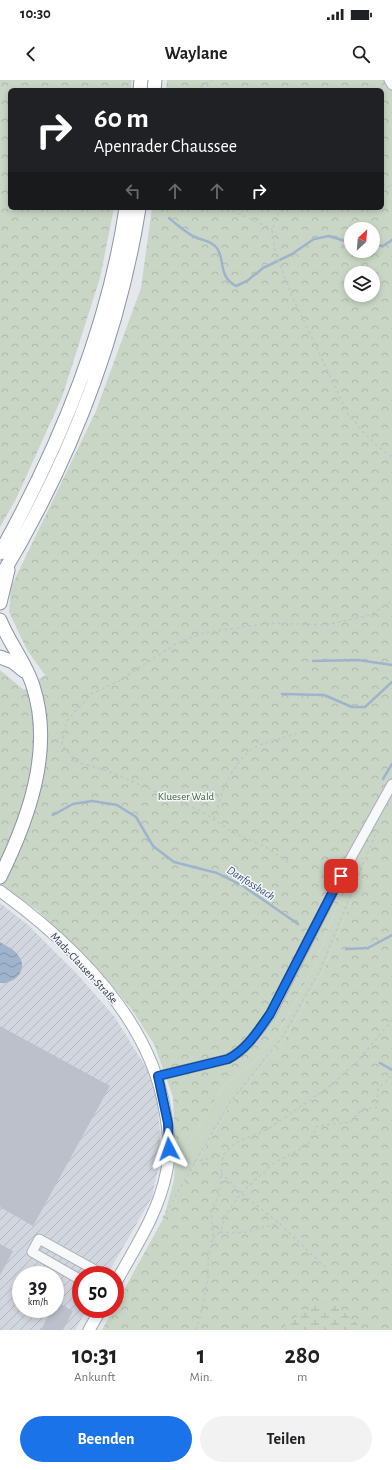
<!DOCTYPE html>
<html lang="de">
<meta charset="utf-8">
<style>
:root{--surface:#fff;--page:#f2f2f2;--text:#202124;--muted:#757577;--accent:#1a73e8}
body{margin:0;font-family:"Alegreya Sans",sans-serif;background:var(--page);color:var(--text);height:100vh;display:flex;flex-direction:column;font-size:15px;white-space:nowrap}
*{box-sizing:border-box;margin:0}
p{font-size:13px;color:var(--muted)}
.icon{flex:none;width:22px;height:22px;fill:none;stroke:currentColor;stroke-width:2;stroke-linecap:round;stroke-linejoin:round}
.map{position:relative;height:1250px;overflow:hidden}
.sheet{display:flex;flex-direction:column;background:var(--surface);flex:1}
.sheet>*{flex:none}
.top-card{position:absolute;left:8px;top:8px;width:376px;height:122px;border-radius:6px;box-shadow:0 2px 6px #0003;background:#202124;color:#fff;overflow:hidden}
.needle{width:26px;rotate:26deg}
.tools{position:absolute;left:344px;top:142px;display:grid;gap:8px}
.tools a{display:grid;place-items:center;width:36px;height:36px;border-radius:50%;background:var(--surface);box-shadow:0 2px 6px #0003;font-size:20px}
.speed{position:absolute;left:12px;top:1186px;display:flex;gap:8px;font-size:20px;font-weight:700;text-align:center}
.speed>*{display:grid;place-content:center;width:52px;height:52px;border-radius:50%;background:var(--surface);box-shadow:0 2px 6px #0003;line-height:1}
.speed small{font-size:10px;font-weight:400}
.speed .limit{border:6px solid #d22;background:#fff;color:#111}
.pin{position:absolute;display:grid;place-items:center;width:34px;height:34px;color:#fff;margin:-17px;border-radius:8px;box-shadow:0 2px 6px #0006}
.me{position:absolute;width:44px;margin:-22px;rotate:356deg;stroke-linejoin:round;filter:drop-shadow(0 0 3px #0008)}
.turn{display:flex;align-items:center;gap:14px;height:84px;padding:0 20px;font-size:18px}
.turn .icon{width:52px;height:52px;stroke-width:2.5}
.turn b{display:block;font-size:28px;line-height:34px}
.lanes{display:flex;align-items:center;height:38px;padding:0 20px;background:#0003;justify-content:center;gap:20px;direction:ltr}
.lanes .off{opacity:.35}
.eta{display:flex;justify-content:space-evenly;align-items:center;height:68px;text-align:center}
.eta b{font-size:24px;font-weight:600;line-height:28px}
.cta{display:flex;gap:8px;margin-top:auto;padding:8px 20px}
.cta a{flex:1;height:46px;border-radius:24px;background:var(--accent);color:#fff;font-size:16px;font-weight:600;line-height:46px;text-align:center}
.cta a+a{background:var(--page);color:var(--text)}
.status{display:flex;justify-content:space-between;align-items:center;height:28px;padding:0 20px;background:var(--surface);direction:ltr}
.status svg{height:11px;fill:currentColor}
header{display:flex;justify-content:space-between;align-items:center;height:52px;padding:0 20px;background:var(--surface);font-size:18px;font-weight:600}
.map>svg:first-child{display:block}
.industrial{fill:url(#industrial-furrows);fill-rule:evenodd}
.grass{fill:#c9d6c5}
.forest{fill:url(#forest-crowns);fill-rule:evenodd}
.wetland{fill:url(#wetland-marsh)}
.water{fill:url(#water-waves)}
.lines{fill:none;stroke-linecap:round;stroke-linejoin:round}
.stream{stroke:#9fb4cc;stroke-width:2.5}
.building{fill:#bbc0ca}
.minor-casing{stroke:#a9aeb7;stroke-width:11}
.major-casing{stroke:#a3abb8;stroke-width:13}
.highway-casing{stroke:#8b94a3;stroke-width:15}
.path{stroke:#c2c5cb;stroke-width:1.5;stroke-dasharray:3 3;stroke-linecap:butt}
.minor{stroke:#f7f8fa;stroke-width:9}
.major{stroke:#fff;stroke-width:11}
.highway{stroke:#fff;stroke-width:13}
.route-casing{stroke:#114b97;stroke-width:10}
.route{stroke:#1a73e8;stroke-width:7}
.labels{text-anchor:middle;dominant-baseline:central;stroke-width:3;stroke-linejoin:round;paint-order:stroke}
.park-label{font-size:11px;fill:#3f6138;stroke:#f4f6f9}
.street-label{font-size:11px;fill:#2b3445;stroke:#f4f6f9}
.water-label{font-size:12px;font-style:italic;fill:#34527a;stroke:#f4f6f9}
</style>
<div class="status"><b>10:30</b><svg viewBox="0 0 49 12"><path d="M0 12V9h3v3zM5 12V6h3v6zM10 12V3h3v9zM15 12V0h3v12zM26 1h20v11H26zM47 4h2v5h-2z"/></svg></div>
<header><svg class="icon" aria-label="back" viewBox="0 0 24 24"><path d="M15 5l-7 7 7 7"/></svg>Waylane<svg class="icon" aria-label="search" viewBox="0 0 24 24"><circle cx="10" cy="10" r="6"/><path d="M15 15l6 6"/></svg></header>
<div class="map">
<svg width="392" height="1250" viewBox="0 0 392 1250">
<defs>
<pattern id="industrial-furrows" width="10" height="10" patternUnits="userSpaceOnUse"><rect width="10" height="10" fill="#d2d6de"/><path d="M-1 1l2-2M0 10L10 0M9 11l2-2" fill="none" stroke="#b4b8c0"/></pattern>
<pattern id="forest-crowns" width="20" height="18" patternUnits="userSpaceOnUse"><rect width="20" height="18" fill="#c9d6c5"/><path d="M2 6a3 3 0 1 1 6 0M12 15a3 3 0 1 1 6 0" fill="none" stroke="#adb8ab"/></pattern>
<pattern id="wetland-marsh" width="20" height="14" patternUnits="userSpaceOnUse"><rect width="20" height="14" fill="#c9d6c5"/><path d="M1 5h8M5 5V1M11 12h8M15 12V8" fill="none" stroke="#adb8ab"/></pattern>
<pattern id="water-waves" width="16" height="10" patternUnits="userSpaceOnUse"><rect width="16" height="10" fill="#9fb4cc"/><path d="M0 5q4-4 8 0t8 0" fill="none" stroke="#8293a7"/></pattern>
</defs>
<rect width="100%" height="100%" fill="#e4e7ec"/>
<path class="industrial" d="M0,823L27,844L78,895L114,936L147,989L158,1024L161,1074L152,1117L107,1195H81V1229H87L75,1250H0ZM21,1195H55V1229H21Z"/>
<path class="grass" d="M375,754L364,789L324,889L286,957L231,1024L164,1137L174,1100L175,1072L190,1060L225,1004L254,982L281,948L315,884L336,828Z"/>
<path class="forest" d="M0,0H132L131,10H10V128H114L100,198L62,317L16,419L0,447Z
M167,0H390L392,3V1250H102L164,1137L231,1024L286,957L324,889L364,789L374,757L336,828L315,884L281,948L254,982L225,1004L190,1060L175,1072L173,1017L154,964L130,927L100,891L37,830L0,805V590L24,610L45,595L27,570L9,532L11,507L96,331L141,208L152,128H382V10H166ZM351,149H373V171H351ZM351,193H373V215H351Z"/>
<path class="wetland" d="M319,1223L337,1226L364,1250H285L286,1243Z"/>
<path class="water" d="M0,862C6,866 14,869 18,875C29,889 16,904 0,903Z"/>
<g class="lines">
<path class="stream" d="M169,138C176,144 183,150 191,155C199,161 208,158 216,167C226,178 217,196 236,206L247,201L263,188L292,174L314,159L329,156L351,163
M373,165L383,166L392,160
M313,581L358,580L392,585
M282,614L324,615L352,627H365L392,602
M383,699L392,684
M53,735L73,724L92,721L117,725L136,737L153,766L174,782L217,793L243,806L298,844
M346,869L368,868L392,855
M380,983L392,990"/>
</g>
<path class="building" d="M0,946L110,1006L33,1146L0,1127Z
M0,1164L13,1171L0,1195Z
M55,1221L73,1231L63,1250H41L52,1229H55Z"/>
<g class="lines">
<g class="minor-casing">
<path id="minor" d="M389,0L392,5
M158,996L228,979C247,969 258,951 271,934L341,796L392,704
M81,1200L32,1172L39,1159L104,1195"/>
</g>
<g class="major-casing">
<path id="major" d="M0,811C73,864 150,938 165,1031C169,1052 171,1074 166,1094C158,1134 134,1169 115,1204
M89,1250L101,1229"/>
</g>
<g class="highway-casing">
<path id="highway" d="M140,10L141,0
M154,10L155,0
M0,473C59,367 108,249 126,128
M0,498C68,385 118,259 139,128
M0,523L8,490
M0,540C9,563 26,583 33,606C54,670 28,740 0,797
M0,577L13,582L24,591"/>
</g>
<path class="path" d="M195,10L212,0
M382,104L392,107
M227,128L272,149
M281,128L272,149L275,171L291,214L348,334L365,354L382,370L392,377
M214,739C221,713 230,687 252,669C259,664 286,657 296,654
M288,782L266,767L234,753L201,731L108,691L77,682L62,665L66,642L91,614L119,601L177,563L203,553L270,543L326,545L370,535L392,521
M194,1082L223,1075
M221,1093L241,1113L279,1143L327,1189
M163,1138L229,1024L283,956L321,888L375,755
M220,1152L242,1153L279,1143
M213,1158L220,1152L226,1135L241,1113L274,1083L308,1065L317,1046L351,1042L362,1029L376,1028L378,1009L392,996
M115,1222L120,1213
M195,1250L199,1241L208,1199V1180L213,1158L211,1131L219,1115L223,1075L235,1063L268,1049L329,1007L357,982L392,940"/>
<use href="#minor" class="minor"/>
<use href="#major" class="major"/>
<use href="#highway" class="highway"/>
</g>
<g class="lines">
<g class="route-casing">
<path id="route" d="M169,1069L168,1043L158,996L228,979C247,969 258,951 270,934L341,796"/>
</g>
<use href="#route" class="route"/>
</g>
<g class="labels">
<g class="park-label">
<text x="186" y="716">Klueser Wald</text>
</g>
<g class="street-label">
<text transform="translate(84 888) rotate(47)">Mads-Clausen-Straße</text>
</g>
<g class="water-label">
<text transform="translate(251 803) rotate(32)">Danfossbach</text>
</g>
</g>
</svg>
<div class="tools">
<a><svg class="needle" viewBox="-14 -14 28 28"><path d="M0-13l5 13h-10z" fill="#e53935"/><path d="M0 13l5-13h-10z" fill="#757577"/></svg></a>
<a><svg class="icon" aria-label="layers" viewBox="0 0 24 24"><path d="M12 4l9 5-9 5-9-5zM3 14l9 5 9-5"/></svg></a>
</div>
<div class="speed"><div>39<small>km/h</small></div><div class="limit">50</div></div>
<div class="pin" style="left:341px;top:796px;background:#d93025"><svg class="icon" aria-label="arrive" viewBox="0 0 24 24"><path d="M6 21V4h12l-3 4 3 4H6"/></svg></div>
<svg class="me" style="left:169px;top:1069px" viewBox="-20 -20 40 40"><path d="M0-17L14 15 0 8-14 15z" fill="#1a73e8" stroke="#fff" stroke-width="4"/></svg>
<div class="top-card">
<div class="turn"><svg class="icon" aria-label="right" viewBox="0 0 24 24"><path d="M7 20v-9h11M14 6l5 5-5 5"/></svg><div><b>60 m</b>Apenrader Chaussee</div></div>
<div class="lanes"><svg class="icon off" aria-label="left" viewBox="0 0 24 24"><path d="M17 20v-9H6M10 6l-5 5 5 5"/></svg><svg class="icon off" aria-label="ahead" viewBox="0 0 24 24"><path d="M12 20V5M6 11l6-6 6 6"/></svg><svg class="icon off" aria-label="ahead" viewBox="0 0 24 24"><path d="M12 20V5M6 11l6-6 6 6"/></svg><svg class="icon" aria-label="right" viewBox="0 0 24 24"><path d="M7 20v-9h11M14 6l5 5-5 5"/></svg></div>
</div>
</div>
<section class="sheet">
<div class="eta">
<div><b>10:31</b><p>Ankunft</p></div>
<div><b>1</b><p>Min.</p></div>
<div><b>280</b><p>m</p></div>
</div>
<div class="cta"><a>Beenden</a><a>Teilen</a></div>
</section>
